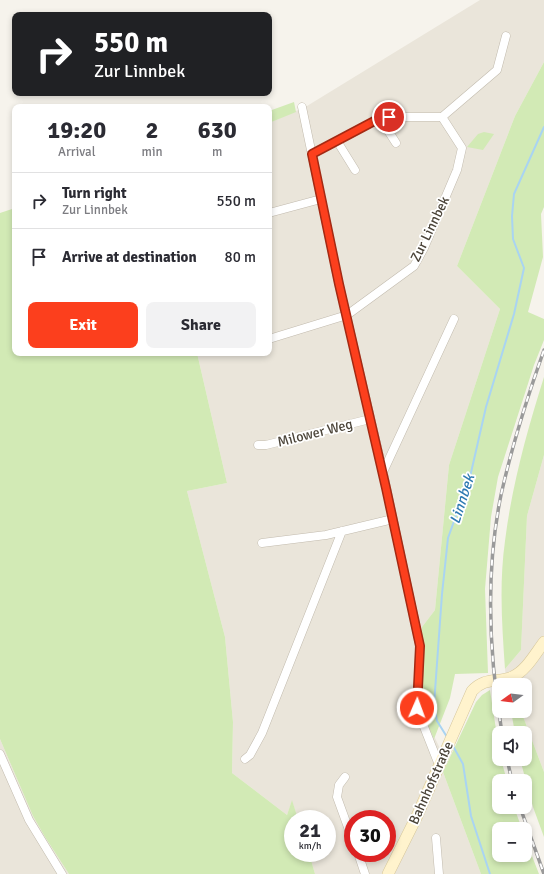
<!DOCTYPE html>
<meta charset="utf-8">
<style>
:root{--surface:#fff;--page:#f2f2f3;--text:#2b2b33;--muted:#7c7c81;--line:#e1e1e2;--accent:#fc3f1d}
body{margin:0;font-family:Signika,sans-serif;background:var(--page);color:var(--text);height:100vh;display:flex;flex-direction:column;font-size:15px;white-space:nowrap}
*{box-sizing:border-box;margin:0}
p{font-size:13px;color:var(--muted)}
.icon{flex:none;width:22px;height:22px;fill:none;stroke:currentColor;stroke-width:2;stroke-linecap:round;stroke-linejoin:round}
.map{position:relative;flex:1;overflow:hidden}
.sheet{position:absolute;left:12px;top:104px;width:260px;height:252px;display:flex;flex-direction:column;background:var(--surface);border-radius:8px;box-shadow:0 2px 6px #0003}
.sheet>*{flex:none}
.hud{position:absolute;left:12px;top:12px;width:260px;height:84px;border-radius:8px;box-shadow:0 2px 6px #0003;background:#202124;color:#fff;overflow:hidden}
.needle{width:26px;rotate:255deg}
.fabs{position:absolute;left:492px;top:678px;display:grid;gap:8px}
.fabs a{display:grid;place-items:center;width:40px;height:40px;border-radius:8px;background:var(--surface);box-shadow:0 2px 6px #0003;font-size:20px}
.speed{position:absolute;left:284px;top:810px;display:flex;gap:8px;font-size:20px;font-weight:700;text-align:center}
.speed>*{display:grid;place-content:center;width:52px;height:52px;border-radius:50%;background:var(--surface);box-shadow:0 2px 6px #0003;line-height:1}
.speed small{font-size:10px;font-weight:400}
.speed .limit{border:6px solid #d22;background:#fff;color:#111}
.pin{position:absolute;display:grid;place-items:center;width:34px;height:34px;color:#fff;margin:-17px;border:2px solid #fff;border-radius:50%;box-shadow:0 1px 4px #0007}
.me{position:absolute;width:44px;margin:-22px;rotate:2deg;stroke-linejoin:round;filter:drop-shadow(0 0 3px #0008)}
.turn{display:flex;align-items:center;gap:14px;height:84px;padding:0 16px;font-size:18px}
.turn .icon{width:52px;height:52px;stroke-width:2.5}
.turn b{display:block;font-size:28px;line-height:34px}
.eta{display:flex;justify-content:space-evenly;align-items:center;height:68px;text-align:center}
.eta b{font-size:24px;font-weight:700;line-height:28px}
.action{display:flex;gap:8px;margin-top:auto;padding:8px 16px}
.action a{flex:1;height:46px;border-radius:8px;background:var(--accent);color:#fff;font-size:16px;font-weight:700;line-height:46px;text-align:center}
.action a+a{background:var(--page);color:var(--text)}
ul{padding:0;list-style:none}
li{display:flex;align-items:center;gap:12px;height:56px;padding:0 16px;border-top:1px solid var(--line)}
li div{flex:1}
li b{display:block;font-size:15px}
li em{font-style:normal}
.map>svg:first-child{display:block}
.residential{fill:#eae5da;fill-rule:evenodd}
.green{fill:#d2eab5}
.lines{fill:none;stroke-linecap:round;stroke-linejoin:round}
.stream{stroke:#a9d4f2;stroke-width:2}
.minor-casing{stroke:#c2bbae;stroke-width:9}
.secondary-casing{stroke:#d6c79b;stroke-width:12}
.minor{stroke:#fff;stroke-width:8}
.secondary{stroke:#fff3cd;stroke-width:11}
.rail-casing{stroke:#9a9a9a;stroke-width:3.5}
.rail{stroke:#fff;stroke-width:2;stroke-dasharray:6;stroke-linecap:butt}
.route-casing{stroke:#a42913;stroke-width:10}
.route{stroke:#fc3f1d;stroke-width:7}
.labels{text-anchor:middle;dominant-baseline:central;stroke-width:3.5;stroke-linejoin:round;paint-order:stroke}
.street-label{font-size:14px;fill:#4b4439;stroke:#fff}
.water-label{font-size:15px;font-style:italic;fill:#2e7ab2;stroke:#fff}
</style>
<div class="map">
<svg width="544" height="874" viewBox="0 0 544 874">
<rect width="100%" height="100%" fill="#f6f3ec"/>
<path class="residential" d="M480,0H544V62L515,116L457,266L500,309L449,465L435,610L422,627L421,709L447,763L443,772L481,874H315L309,853H327V819H298L292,801L287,815L232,773L233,722L225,637L187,491L227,483L197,353H269V123L307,106ZM353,819H387V853H353Z
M544,455V772L521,711H525V685H507L505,669L521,650L527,516Z
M0,739L33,816L45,837L69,874H0Z"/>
<path class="green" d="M544,62V207L541,214L543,257L528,312L544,319V340L534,365L498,477L491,517L485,589L488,673L455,674L450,698L434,739L421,709L422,627L435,610L449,465L500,309L457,266L515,116Z
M294,102L296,112L269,123V111Z
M484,132L494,134L483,150L467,147L478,134Z
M15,208V353H197L227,483L187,491L225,637L233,722L232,773L287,815L292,800L298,819H293V853H309L315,874H69L45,837L33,816L0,739V213Z
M544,377V455L527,516L521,650L505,669C502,626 499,584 505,541C512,485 527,431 544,377Z
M490,690L499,749V759H501L507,781H499V807H514L522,829H499V855H525V838L539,874H481L443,772L476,702L482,695Z
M511,711H521L544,772V837L533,807L520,759H525V733H515Z"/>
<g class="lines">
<path class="stream" d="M447,737L437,721L434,705L442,594L448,538L470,477L486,407L514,314L524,268L513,239L512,216L514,194L544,127
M453,746L463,764L471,816L490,874"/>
<g class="minor-casing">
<path id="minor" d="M302,107L339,284L383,472L420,646L417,709L439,765
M396,143L380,118L389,117H442
M312,154L337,141
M355,170L337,141L380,118
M269,213L321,199
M269,339L347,315L414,266L424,248L457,170L462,148L442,117L497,70L506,36
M258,445H266L370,419
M383,472L454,319
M262,543L326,535L393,519
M0,754L29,820L62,874
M245,759L250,755L262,733L342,531
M345,777L339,785L337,797L353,841
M436,838L439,874
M358,853L365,874"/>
</g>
<g class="secondary-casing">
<path id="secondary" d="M388,874L417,816L472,691C485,677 496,683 512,677C526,671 535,654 544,642"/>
</g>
<use href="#minor" class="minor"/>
<use href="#secondary" class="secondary"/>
<g class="rail-casing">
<path id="rail" d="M502,733C489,655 485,573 501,495C512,445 527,398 544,350
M507,759L512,781
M520,807L544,874"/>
</g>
<use href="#rail" class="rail"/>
</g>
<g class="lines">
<g class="route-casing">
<path id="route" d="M389,117L380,118L312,154L339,284L386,488L420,646L417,708"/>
</g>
<use href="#route" class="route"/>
</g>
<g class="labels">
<g class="street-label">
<text transform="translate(430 229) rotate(-64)">Zur Linnbek</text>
<text transform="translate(315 433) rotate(-14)">Milower Weg</text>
<text transform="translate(431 783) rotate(-66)">Bahnhofstraße</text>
</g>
<g class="water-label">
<text transform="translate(462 499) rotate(-72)">Linnbek</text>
</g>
</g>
</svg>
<div class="fabs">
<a><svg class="needle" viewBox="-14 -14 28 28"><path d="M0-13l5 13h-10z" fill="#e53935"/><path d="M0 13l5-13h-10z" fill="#7c7c81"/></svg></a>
<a><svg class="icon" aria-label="sound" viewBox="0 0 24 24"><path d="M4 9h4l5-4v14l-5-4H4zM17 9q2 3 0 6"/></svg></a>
<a>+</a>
<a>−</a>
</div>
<div class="speed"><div>21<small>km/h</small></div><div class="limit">30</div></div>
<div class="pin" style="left:389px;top:117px;background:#d93025"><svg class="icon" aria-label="arrive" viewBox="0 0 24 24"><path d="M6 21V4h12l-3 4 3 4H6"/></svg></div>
<svg class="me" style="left:417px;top:708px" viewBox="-20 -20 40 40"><circle r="17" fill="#fc3f1d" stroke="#fff" stroke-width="3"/><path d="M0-11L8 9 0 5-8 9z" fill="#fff"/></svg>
<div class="hud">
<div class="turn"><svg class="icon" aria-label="right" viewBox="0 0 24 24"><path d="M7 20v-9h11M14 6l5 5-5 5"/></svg><div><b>550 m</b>Zur Linnbek</div></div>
</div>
<section class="sheet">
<div class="eta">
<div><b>19:20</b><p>Arrival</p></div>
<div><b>2</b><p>min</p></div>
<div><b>630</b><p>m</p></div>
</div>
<ul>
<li><svg class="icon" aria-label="right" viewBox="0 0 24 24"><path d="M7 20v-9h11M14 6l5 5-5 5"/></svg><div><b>Turn right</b><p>Zur Linnbek</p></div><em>550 m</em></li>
<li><svg class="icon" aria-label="arrive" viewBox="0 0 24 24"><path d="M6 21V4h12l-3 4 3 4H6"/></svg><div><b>Arrive at destination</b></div><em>80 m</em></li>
</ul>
<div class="action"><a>Exit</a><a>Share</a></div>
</section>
</div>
